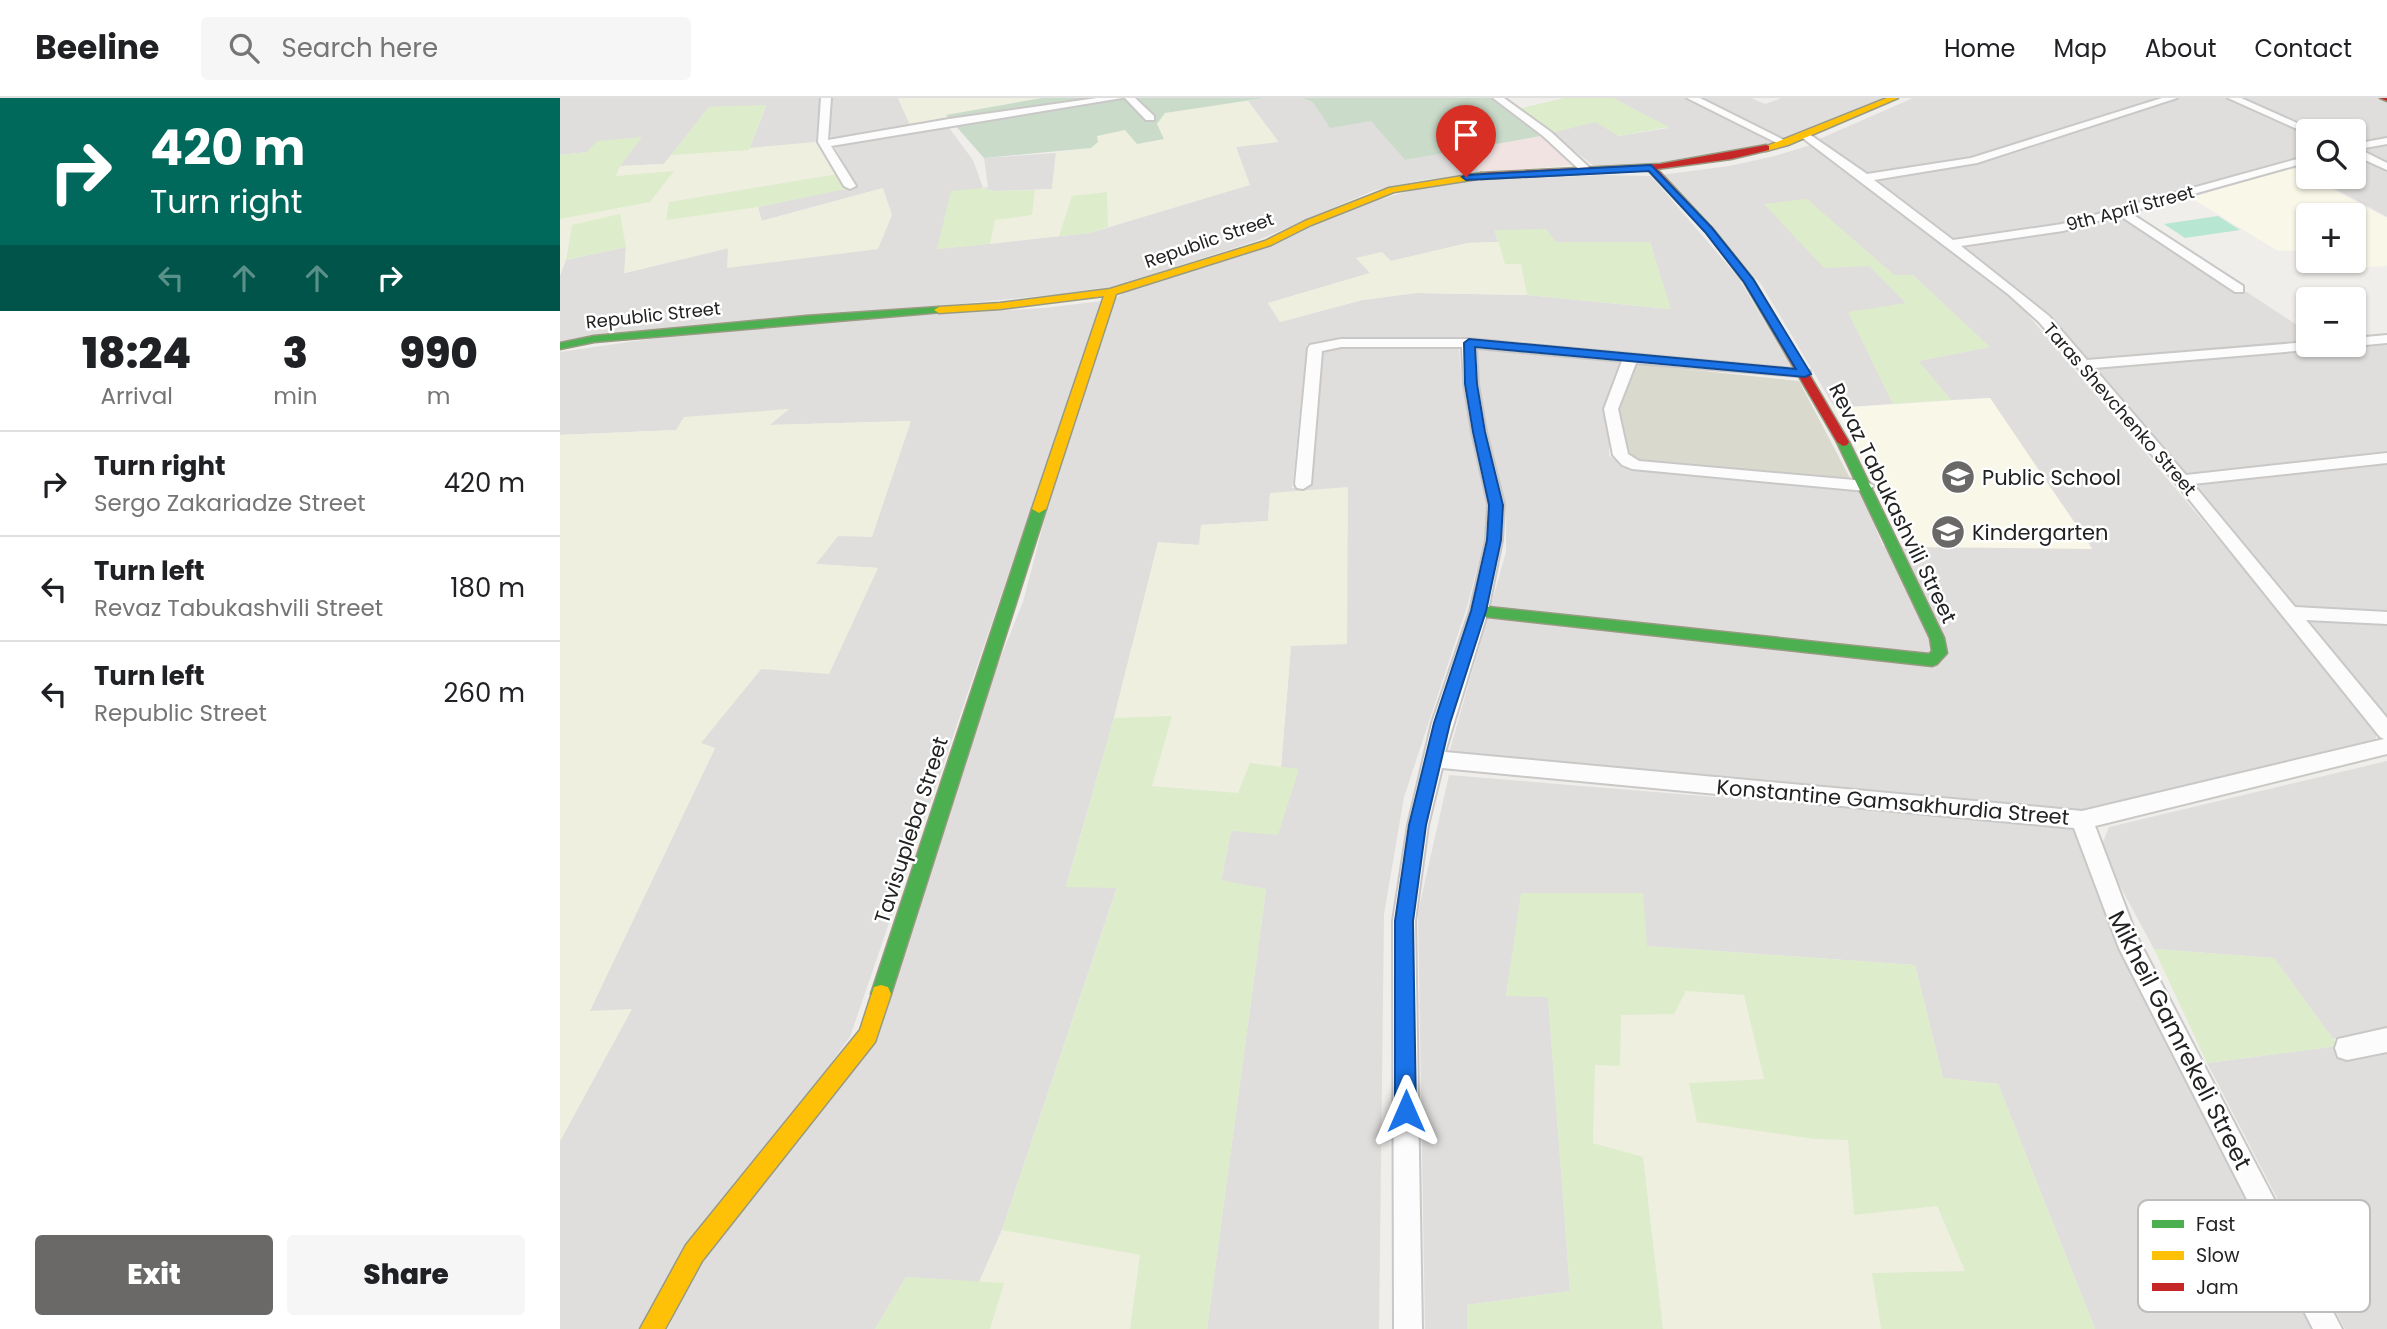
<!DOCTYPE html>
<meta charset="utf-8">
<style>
:root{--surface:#fff;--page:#f6f6f6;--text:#202124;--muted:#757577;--line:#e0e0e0;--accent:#6a6968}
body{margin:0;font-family:Poppins,sans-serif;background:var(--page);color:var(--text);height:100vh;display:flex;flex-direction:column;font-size:26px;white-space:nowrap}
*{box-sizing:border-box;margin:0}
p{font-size:23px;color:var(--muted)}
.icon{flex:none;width:38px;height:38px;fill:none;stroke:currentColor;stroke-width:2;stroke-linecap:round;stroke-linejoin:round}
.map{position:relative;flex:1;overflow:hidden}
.details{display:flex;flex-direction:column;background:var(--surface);width:560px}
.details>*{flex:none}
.guide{background:#00695c;color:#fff;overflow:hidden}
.buttons{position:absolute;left:1736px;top:21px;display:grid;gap:14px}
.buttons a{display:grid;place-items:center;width:70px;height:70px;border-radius:7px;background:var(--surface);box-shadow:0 2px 5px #0004;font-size:35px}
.pin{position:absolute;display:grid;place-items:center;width:60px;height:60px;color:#fff;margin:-72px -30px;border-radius:50% 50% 50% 0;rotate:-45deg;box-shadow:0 0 7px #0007}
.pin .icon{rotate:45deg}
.me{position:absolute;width:77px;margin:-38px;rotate:0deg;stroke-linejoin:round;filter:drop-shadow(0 0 5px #0008)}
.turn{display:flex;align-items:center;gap:24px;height:147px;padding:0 35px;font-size:32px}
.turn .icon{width:91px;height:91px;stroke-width:2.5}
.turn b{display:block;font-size:49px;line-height:60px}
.lanes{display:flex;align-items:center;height:66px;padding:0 35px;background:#0003;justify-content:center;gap:35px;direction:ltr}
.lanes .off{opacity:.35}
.eta{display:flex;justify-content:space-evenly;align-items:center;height:119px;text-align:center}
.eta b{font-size:42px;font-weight:800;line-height:49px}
.button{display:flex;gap:14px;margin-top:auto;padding:14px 35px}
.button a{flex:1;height:80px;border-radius:7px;background:var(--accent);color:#fff;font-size:28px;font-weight:800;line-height:80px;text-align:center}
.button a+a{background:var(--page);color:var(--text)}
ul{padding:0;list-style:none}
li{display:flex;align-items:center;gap:21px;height:105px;padding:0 35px;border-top:2px solid var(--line)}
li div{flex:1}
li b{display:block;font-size:26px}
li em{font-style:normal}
header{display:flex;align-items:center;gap:42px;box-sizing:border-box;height:98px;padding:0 35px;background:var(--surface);border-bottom:2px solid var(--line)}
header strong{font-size:33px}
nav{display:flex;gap:38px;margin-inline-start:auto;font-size:24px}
.search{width:490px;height:63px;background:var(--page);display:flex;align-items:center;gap:18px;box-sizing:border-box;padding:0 24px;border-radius:7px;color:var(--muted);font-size:26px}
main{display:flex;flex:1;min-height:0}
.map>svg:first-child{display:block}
.residential{fill:#dfdedc;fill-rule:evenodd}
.commercial{fill:#f1e3e1}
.education{fill:#f8f7e8}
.construction{fill:#d9d9cd}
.farmland{fill:#efefdf}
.grass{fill:#ddeccb}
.cemetery{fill:#cadbca}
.pitch{fill:#b7e6d2}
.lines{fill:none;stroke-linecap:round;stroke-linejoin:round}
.street-casing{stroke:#c9c8c7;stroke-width:4}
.fast-casing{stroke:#999a82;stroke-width:3}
.slow-casing{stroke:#999a82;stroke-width:3}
.jam-casing{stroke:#999a82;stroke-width:3}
.street{fill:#fdfcfc;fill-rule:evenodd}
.fast{fill:#4caf50;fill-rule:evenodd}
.slow{fill:#ffc107;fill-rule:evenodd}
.jam{fill:#c62828;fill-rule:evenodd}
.route{fill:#1a73e8;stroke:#114b97;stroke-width:2}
.labels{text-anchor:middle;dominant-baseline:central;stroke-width:5;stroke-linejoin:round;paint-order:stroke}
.far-street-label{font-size:18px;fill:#222;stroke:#fff}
.poi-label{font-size:21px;fill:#222;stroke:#fff;text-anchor:start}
.street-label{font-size:21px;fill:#222;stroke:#fff}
.near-street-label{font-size:24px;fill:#222;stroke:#fff}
.key{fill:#fff;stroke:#bdbdbd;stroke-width:2}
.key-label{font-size:19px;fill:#222}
</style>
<header>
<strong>Beeline</strong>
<div class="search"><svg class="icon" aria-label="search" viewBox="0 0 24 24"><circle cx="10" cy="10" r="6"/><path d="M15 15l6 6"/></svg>Search here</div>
<nav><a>Home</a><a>Map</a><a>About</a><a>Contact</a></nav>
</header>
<main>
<section class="details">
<div class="guide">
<div class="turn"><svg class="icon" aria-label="right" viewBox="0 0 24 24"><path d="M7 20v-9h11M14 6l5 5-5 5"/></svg><div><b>420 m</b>Turn right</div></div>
<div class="lanes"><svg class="icon off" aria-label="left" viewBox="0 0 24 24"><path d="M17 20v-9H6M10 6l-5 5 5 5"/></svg><svg class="icon off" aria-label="ahead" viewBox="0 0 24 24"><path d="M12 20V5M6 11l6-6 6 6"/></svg><svg class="icon off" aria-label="ahead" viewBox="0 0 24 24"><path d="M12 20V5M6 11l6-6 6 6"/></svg><svg class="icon" aria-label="right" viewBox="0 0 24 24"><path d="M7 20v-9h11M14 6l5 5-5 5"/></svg></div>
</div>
<div class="eta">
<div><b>18:24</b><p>Arrival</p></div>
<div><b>3</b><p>min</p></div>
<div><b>990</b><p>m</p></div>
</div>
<ul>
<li><svg class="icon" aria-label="right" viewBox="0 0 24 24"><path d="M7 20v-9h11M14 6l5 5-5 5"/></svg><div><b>Turn right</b><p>Sergo Zakariadze Street</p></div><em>420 m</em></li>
<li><svg class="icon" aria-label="left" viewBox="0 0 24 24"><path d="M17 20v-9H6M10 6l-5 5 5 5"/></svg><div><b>Turn left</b><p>Revaz Tabukashvili Street</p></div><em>180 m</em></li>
<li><svg class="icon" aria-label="left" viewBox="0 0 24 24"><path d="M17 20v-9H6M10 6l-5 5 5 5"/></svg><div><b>Turn left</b><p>Republic Street</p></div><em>260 m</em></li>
</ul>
<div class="button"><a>Exit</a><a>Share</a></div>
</section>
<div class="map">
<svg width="1827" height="1231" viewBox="0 0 1827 1231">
<rect width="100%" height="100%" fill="#f0eeeb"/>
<path class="residential" d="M0,0H261L256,44L189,52L206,8L149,9L104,66L60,68L81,39L28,54L0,57Z
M271,0H338L351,29L272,43L269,32Z
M705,0H743L753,3L771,29L811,22L845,62L907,51L920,75L863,82L815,92L696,143L543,192L0,245V178L6,162L66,149L65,175L169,150L168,170L323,90L201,123L198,109L296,88L274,47L386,26L413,62L423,90L428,89L424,60L496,55L492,91L434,93L422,90L377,151L530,135L689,87L676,49L718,43L688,3Z
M1053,0H1127L1218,44L1191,51L1079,68L1035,69L992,35L1035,23L1059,38L1108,30Z
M1137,0H1191L1205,6L1221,0H1328L1223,42Z
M1353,0H1819L1827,3V40L1794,46V33H1748V58L1501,125L1393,143L1257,42Z
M1254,46L1451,197L1819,630L1815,642L1508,717L889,655L946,454V408L928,355L912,264L915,251L1060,262L1063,269L1049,305V358L1074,370L1300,391L1323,448L1532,450L1430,300L1391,302L1358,263L1429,249L1353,177H1334L1247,102L1347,206L1289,215L1333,306L1275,310L1201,186L1100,77L1169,68L1215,58Z
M1827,46V119L1753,79H1794V52Z
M1042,77L1091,78L1178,179L1232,270L960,243L875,239L747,246L732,390L748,389L757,256L761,251L894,247L899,252L902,287L928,406L925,440L907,509L844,699L824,816L819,1231H647L706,791L661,783L671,733L739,672L721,669L731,547L787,546L710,396L708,423L641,427L640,447L598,445L554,620L506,788L557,789L442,1132L419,1184L346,1179L315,1231H108L140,1158L293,966L408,640L463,504L509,327L555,201L566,193L801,107L852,92L898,83ZM935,133L996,144H1090L1110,211L967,197L856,195L802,202L720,224L708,205L810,175L797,160L831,163L908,145L938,144Z
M1567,116L1748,234V243L1525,264L1492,220L1399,149L1501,133Z
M542,203L290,939L78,1231H0V1043L71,912L29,914L155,650L140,645L201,571L318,470L255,466L278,438L350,323L209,327L228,311L116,332L0,337V254L117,237L260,223L484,210Z
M1827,245V619L1531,269Z
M1827,663V931L1773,941L1714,860L1594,851L1540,751L1549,729Z
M889,677L1507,728L1520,736L1755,1231H1535L1438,986L1383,980L1355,867L1087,848L962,795L946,898H988L1010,1193L907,1207V1231H865L858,814Z
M1778,948L1827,951V1231H1785L1647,965Z"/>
<path class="commercial" d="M981,38L1011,67L920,75L907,51Z"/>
<path class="education" d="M1730,69L1827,120V168L1769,171L1759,163H1794V117H1748V155L1745,152L1718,153L1631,100Z
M1430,300L1532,451L1348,449L1275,310Z"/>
<path class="construction" d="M1077,266L1239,283L1291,382L1077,363L1069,359L1065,353L1057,308Z"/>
<path class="farmland" d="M338,0H482L387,17L391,22L351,29Z
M688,3L718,44L676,49L690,87L548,129L546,95L512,98L499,138L430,146L435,122L472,117L475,92L492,91L496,55L531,50L537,38L565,32L577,45L603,41L597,26L604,15Z
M256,44L278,76L109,104L107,121L198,109L202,123L323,90L332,117L318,151L167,170L168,150L64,175L66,149L12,127L0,178V121L90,104L56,79L60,68L104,66L111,57Z
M938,144L945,166H961L967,197L856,195L802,202L720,224L708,205L810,175L796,160L822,154L831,163L908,145Z
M229,311L210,327L351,323L312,439L278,438L256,466L318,470L269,576L201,571L141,645L155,650L30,913L72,911L0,1043V337L116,332L124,319Z
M788,389L787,546L731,548L721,669L690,665L679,695L591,687L554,620L598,444L639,447L641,427L708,423L710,395Z
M1126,893L1184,897L1204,981L1130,985L1137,1023L1255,1041L1289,1042L1294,1117L1376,1108L1405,1173L1313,1175L1321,1231H1103L1083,1060L1033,1045L1035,966L1060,917L1114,916Z
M442,1132L580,1157L570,1231H430L443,1186L419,1184Z"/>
<path class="grass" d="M1004,0H1053L1109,29L1059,38L1035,24L992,35L958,11Z
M206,7L189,52L111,57L149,9Z
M82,39L60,68L56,78L114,73L90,104L0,121V57L27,54L37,43Z
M278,76L286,91L198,109L106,122L109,104Z
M423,90L434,93L475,92L472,117L435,122L430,146L377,151L391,93Z
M547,94L548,129L530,135L499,138L512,98Z
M1247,101L1334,177H1353L1430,249L1359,263L1391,302L1333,306L1288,214L1346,205L1309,168L1264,170L1204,106Z
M60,116L66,149L6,162L12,127Z
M986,131L996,144H1090L1111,211L967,197L961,166H945L935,132Z
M612,618L592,688L678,695L690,665L739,671L718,737L671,733L661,782L706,791L647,1231H570L580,1157L442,1132L557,790L506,789L554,620Z
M961,795H1083L1087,848L1355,867L1383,980L1438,986L1535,1231H1321L1312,1175L1405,1173L1377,1108L1294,1117L1288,1042L1255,1041L1137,1024L1129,985L1204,981L1184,897L1126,893L1114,916L1061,917L1060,968L1035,967L1033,1045L1083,1059L1103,1231H907V1207L1010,1193L988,899L946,898Z
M1594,851L1714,860L1778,948L1647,965Z
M346,1179L444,1185L430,1231H315Z"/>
<path class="cemetery" d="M482,0H705L605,15L597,26L604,41L577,46L565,32L537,38L538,44L531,50L424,60L386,17Z
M743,0H930L981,38L845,62L811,23L770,30L753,4Z"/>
<path class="pitch" d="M1658,118L1680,132L1625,140L1604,126Z"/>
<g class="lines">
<g class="street-casing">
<path id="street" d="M261,0H271L268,42L389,21L537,0H562L271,48L296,88L290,91L284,88L258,44Z
M565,0H575L594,18V22H586Z
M933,0H944L991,34L1031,71V75H1023L983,38Z
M1127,0H1140L1230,45L1221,47Z
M1602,0H1617L1417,65L1314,82L1393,142L1502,126L1748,58V64L1569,114L1683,188V194H1675L1559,117L1503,133L1401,148L1489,218L1527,262L1748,244V247H1767L1760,251L1534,270L1626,377L1827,355V365L1633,386L1735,509L1827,514V526L1746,522L1827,620V656L1535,728L1577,839L1782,1231H1753L1559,850L1514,730L882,670L868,727L855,823L862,1231H834L833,823L848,727L872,625L910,513L926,442L928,406L912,334L904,286L902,249H781L762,253L751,386L743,391L737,390L735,386L748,250L750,247L781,241H909L1245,272L1250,273V279L1076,265L1058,311L1068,356L1079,363L1306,383L1314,388L1306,393L1072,371L1062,367L1053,357L1044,311L1062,263L916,250L918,286L926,334L944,406L942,442L928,513L885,654L1522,713L1824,641L1820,639L1616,385L1479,224L1448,196L1240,38L1249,36L1307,76L1411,60Z
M1668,0H1681L1755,33L1746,35Z
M1827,40V46L1799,51L1827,65V72L1794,57V46Z
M1827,237V245L1794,248L1789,247H1794V240Z
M1827,930V954L1787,962L1778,959L1775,950L1778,941Z"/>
</g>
<g class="fast-casing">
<path id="fast" d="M379,209L384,212L383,214L34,244L0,251V245L34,238L246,218Z
M1283,340L1289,344L1384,540L1387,555L1377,566L1372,568L919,518L912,513L919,508L1369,556L1372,553L1370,540L1277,344Z
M479,407L486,411L331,896L328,903L321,905L314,903L311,896L472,411Z"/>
</g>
<g class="slow-casing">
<path id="slow" d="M1327,0H1338L1228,47L1206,53L1202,50Z
M921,75L924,76V80L834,94L751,127L711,147L556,196L486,411L479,415L472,411L544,198L440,211L379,215L374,212L379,209L440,205L550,191L705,143L745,123L829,90Z
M321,887L328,889L331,896L315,944L142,1163L105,1231H80L126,1147L300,932L314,889Z"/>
</g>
<g class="jam-casing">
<path id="jam" d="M1820,0H1827V3Z
M1206,47L1209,48V52L1171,61L1097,71L1152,130L1193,181L1289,344L1287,347L1283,348L1277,344L1184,184L1146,134L1088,72L921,81L917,78L921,75L1100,66Z"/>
</g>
<use href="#street" class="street"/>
<use href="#fast" class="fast"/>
<use href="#slow" class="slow"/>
<use href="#jam" class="jam"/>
</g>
<path class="route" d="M1091,67L1152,130L1193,181L1251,276L1245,279L915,249L917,286L925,334L943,407L941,442L926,513L890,625L866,727L853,823L856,1013L853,1021L846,1024L838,1021L835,1013V823L849,727L874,625L911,513L927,442L929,407L913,334L905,286L904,245L909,241L1236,271L1184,184L1145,134L1089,73L906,82L902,79L906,77Z"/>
<defs>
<g id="school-disc" transform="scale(1.75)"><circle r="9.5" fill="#6a6968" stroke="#fff"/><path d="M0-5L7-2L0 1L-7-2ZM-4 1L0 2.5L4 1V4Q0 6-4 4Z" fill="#fff"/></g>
</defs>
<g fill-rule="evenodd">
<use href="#school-disc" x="1398" y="379"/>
<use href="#school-disc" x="1388" y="434"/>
</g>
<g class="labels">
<g class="far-street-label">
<text transform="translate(1570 110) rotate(-15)">9th April Street</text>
<text transform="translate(649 142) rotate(-19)">Republic Street</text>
<text transform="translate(93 217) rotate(-6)">Republic Street</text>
<text transform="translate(1560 311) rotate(49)">Taras Shevchenko Street</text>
</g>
<g class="poi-label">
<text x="1422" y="379">Public School</text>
<text x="1412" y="434">Kindergarten</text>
</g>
<g class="street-label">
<text transform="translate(1333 405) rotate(64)">Revaz Tabukashvili Street</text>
<text transform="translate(1333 704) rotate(5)">Konstantine Gamsakhurdia Street</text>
<text transform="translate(351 732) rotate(-72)">Tavisupleba Street</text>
</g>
<g class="near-street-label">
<text transform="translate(1620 942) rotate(63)">Mikheil Gamrekeli Street</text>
</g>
</g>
<rect x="1578" y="1102" width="232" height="112" rx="10" class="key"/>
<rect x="1592" y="1122" width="32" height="8" fill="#4caf50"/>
<rect x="1592" y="1153" width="32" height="9" fill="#ffc107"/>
<rect x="1592" y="1185" width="32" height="8" fill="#c62828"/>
<g class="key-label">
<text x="1636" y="1133">Fast</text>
<text x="1636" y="1164">Slow</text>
<text x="1636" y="1196">Jam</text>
</g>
</svg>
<div class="buttons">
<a><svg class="icon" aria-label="search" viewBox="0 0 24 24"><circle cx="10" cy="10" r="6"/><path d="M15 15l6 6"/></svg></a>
<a>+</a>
<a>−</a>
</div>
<div class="pin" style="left:906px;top:79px;background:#d93025"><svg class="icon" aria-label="arrive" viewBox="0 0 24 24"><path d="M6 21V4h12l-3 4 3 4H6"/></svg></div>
<svg class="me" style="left:846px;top:1013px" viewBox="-20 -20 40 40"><path d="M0-17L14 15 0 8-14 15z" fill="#1a73e8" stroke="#fff" stroke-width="4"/></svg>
</div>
</main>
